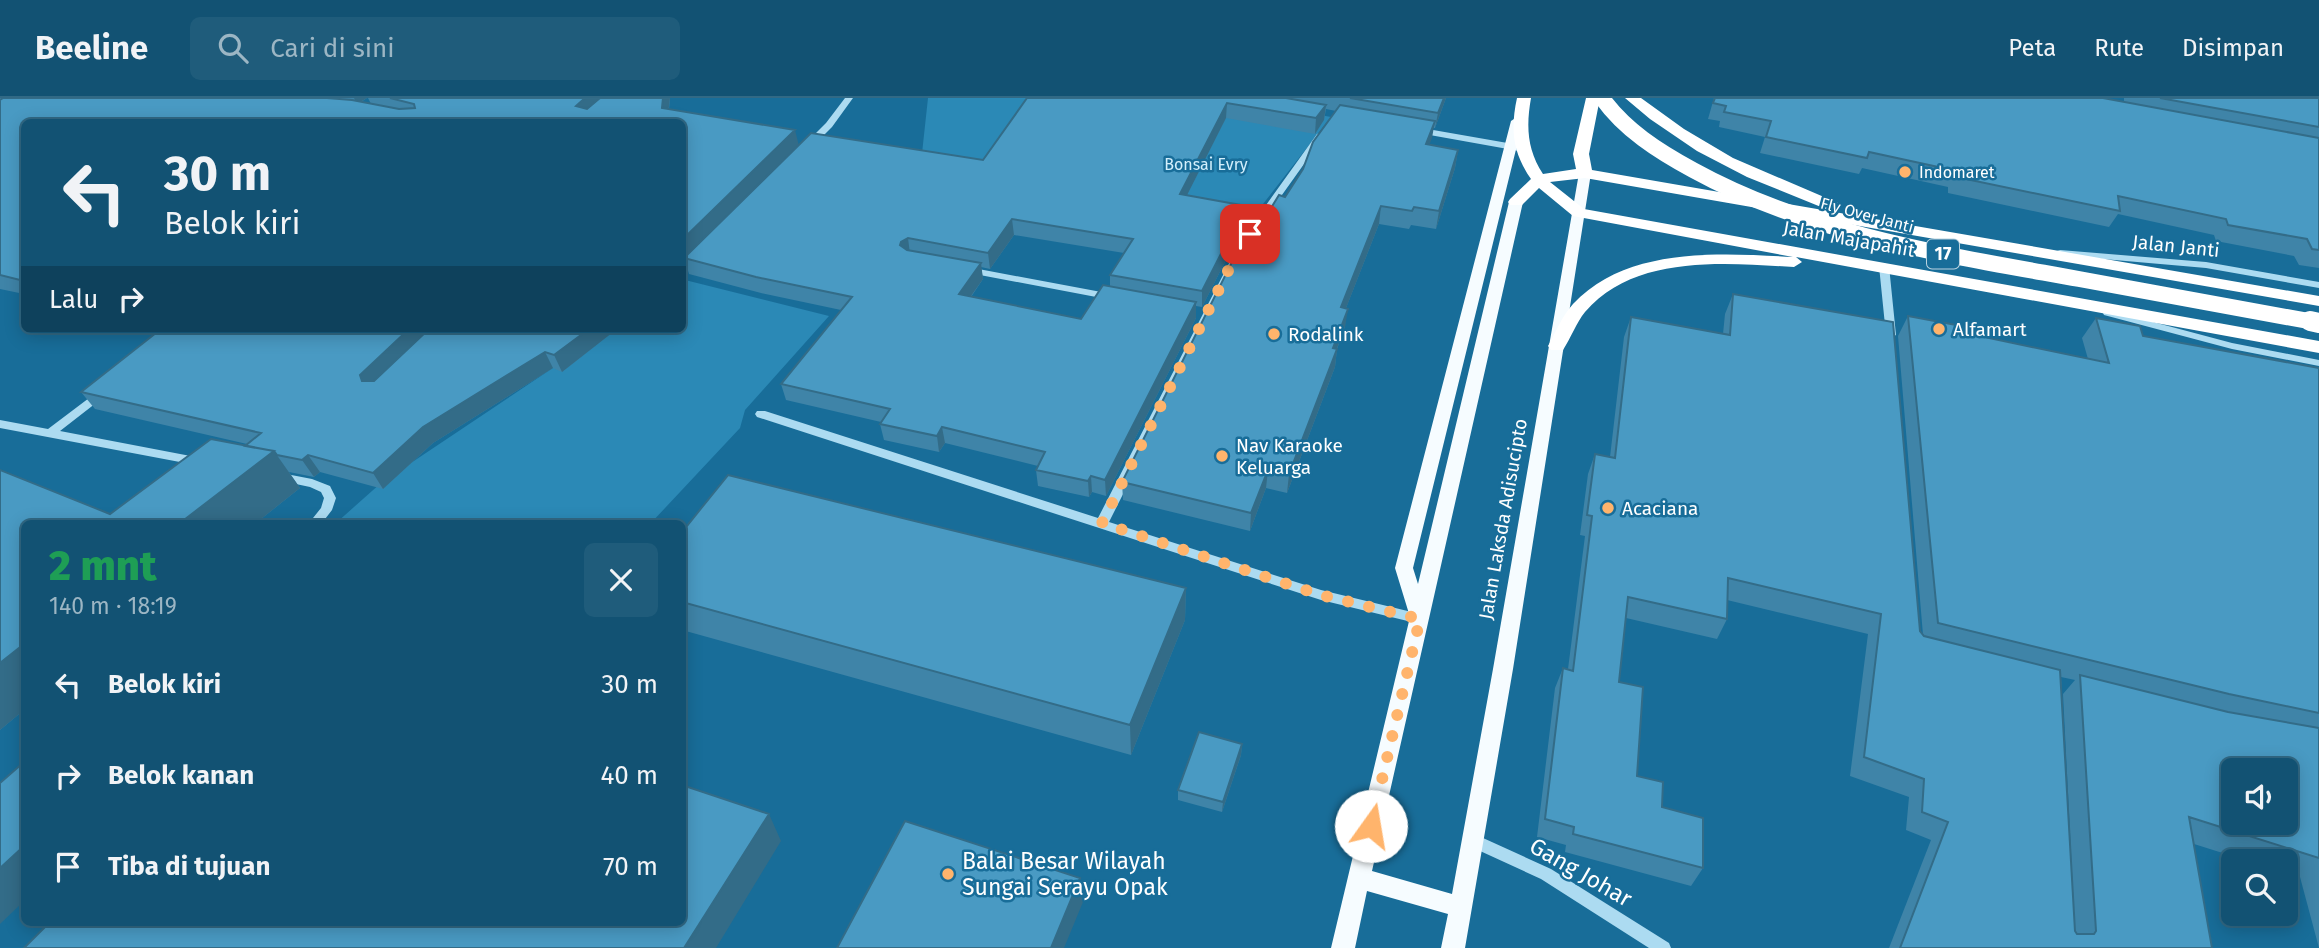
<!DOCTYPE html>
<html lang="id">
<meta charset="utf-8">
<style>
:root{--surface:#125273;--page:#1f5c7b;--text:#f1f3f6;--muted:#9cb6c4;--line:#316985}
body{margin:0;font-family:"Fira Sans",sans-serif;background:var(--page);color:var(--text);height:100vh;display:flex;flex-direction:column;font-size:26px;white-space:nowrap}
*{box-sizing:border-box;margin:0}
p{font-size:23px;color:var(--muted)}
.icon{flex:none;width:38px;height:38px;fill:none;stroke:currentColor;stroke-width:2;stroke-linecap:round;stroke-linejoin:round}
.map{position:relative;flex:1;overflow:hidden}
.details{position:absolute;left:21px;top:422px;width:665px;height:406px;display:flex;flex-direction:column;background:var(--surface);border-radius:10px;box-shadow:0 4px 18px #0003,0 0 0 2px var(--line)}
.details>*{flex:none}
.hud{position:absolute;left:21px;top:21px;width:665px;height:214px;border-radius:10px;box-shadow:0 4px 18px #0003,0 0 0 2px var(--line);background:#125273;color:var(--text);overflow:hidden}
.fabs{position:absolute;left:2221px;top:660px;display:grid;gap:14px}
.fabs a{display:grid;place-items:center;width:77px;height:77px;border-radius:10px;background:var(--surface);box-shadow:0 4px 18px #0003,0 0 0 2px var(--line);font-size:35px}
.pin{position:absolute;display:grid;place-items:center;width:60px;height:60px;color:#fff;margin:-30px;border-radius:14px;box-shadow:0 4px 10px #0006}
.me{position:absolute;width:77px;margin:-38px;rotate:13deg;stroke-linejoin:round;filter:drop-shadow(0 0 5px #0008)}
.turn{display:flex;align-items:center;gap:24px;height:147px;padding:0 28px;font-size:32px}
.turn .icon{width:91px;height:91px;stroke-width:2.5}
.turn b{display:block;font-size:49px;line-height:60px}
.then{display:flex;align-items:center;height:66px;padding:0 28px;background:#0003;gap:14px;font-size:26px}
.round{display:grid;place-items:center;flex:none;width:74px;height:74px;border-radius:10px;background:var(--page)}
.summary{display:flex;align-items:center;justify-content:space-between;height:119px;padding:0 28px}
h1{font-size:42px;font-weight:800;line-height:52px;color:#1e9e55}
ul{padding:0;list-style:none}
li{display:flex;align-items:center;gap:21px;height:91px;padding:0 28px}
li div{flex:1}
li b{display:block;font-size:26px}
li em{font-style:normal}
header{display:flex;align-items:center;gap:42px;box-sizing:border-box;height:98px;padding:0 35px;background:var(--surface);border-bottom:2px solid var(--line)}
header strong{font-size:33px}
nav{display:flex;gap:38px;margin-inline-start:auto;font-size:24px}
.search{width:490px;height:63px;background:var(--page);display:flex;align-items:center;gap:18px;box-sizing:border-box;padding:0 24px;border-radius:10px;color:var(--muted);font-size:26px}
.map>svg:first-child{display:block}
.green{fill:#2b89b6}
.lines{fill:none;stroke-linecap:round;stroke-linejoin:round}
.minor{fill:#acdbf1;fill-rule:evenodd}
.major{fill:#f6fcff;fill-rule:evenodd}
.highway{fill:#fff;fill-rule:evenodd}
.highway-bridge-far1{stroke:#fff;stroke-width:16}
.highway-bridge{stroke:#fff;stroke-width:20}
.wall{fill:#3f84a8;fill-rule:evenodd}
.shaded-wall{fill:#336c88}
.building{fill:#499ac3;stroke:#336c88;stroke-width:2;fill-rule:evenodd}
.route{stroke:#ffb46c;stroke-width:12;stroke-dasharray:0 21.6}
.poi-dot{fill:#ffb46c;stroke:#186d99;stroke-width:2.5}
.labels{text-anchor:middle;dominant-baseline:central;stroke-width:5;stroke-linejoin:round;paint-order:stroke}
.far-park-label{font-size:16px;fill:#d3effc;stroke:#186d99}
.far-poi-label{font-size:16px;fill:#fff;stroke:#186d99;text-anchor:start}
.far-street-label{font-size:16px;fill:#fff;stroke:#186d99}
.shield{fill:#186d99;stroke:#bad3e0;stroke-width:2}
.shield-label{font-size:18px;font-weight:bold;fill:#fff}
.street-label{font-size:19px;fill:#fff;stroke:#186d99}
.poi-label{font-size:19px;fill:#fff;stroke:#186d99;text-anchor:start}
.near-poi-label{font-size:23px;fill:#fff;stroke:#186d99;text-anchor:start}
.near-street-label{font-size:23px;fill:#fff;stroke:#186d99}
</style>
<header>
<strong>Beeline</strong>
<div class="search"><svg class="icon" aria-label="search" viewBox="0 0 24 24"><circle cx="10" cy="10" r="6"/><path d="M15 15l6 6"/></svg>Cari di sini</div>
<nav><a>Peta</a><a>Rute</a><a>Disimpan</a></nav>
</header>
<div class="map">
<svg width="2319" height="850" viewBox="0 0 2319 850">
<rect width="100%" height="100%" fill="#186d99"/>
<path class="green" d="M928,0H1227L1331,19L1238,138L919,83Z
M685,182L829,218L745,312L740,330L651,425H336L381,385L611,231H682L683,184Z"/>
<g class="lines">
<path class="minor" d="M845,0H853L832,29L812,49H806V45L826,25Z
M1416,29L1519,47L1523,50L1519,53L1413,34L1412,32Z
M1320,35L1324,38L1262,125H1256V121L1317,36Z
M1245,141L1250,144L1109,424L1321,492L1420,516L1425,517L1427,521L1425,525L1420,526L1321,502L757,319L755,316L757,313H765L1098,420L1240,144Z
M2060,152L2206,164L2319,184V190L2206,170L2057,157V153Z
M1884,165L1889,168L1896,237L1891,240L1886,237L1879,168Z
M968,169L1112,196L1117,199L1112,202L964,174V170Z
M2108,212L2232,245L2319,262V268L2232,251L2104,217L2103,215Z
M101,291L107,295L105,298L60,333L201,360L205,361L207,364L205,367L201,368L0,330V322L48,331Z
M281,375L312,381L330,388L336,400L332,412L322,425H309L321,410L324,400L321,394L310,389L277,382L275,379L277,376Z
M1472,735L1551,771L1669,845L1671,850H1649L1541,781L1467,747L1464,742L1467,737Z"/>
<path class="major" d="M1517,19L1523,23L1413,470L1418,486L1509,104L1516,100L1523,104L1372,773L1452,796L1493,571L1579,75L1580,72H1590L1591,75L1513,571L1465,850H1441L1448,816L1367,793L1355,850H1331L1410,519L1395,470L1511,23Z"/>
<path class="highway" d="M1517,0H1531C1526,28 1527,52 1543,76L1576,71L1573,56L1586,0H1600L1589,56L1592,72L2319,198V208L1585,80L1550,84L1584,111L2319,243V255L1796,159L1802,164L1794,169C1725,165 1635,156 1585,214C1576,225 1571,240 1563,252H1551L1548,248C1556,234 1562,218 1573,206C1627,148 1721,155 1793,159L1573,118L1539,90L1522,107H1510L1508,104L1510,101L1531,81C1513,55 1510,32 1517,0Z
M1625,0H1641L1684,31L1733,60L1838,105L1840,108L1832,113L1826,111L1747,79L1697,53L1650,21Z"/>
<path class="highway-bridge-far1" d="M1602,0C1625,32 1658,53 1693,72C1811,137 1947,157 2079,181C2159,196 2239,211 2319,225"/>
<path class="highway-bridge" d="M2310,223L2319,225"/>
</g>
<path class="wall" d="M0,0H367L361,4L371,6L368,0H670L669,11L799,47L983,62L1027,0H1446L1435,30H1433L1429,47L1458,52L1455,70L1436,131L1411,127L1409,131L1379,126L1346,210L1345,229L1337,251L1335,269L1287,395L1266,390L1250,433L1123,402L1122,384L1271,110L1285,99L1303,71L1336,13L1326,11L1324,22L1315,36L1226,20L1187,97L1251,125L1229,156L1202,209L1196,208V220L1106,398L1092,394L1089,399L1038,388L1036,372L1038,368L945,345L939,354L884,342L880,326L881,324L786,302L781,286L841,212L761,195L689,176L685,162L24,24V196L0,191ZM1014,137L1124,155L1110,177V188L1081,221L971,199L983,181L981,169L990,171Z
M1714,0H2103L2124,4V0H2319V170L2299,167L2294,158L2216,143L2214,137L2118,116L2109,129L1948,95V89L1862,70L1859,76L1760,55L1765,39L1719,29L1720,23L1708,21Z
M1733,196L1923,537L1898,238L1908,218L1984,239L2088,261L2082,240L2096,220L2143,238L2319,270V850L2300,779L2286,775V763H2248L2194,746L2212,850H1889L1931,742L1906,732L1909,699L1850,678L1868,536L1727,502V521L1717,541L1626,520L1619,584L1637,678L1662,709L1703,770L1691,788L1565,754L1566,747L1537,739L1555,590L1563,570L1568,571L1585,438L1580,437L1588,376L1595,356L1610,359L1624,239L1631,219L1723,236L1725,216ZM2061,579L2075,582L2063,596L2075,833Z
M134,231H617L562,274L553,270L433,345L383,391L320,374L314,379L289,374L300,390L256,425H24V612L0,632V372L110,416L247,346L95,311L81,294L157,235Z
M682,434L1186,490L1185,522L1131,657L682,532Z
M1242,646L1241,657L1222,714L1178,702V692Z"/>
<path class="shaded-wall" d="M354,0H367L357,6Z
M585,0H607L581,24L576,8Z
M663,0H670L667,24L662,10Z
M1444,0H1446L1435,30L1438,15Z
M1227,5L1226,20L1180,111V96Z
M1326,7L1324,22L1315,36L1316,20Z
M1435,23L1432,40L1423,63L1426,46Z
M795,32L799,48L684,160L685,162L682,164V142Z
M1458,52L1455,70L1436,131L1439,113Z
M1381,108L1379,126L1339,228L1341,209Z
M1252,109L1251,125L1229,156L1202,209V193L1229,140Z
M1012,121L1014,137L990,171L988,155Z
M908,140L910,156L900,147L901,144Z
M981,165L983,181L961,212L959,196Z
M682,169L686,179L682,181Z
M1196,204V220L1106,398L1105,382Z
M1348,211L1345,229L1330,269L1333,250Z
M409,231H436L370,294L362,283L360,277Z
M589,231H617L562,274L554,257Z
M1337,251L1335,269L1287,395L1289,376Z
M545,254L553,270L433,345L383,391L373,375L423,329Z
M942,329L945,345L939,354L937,338Z
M274,353L300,390L256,425H180Z
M308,357L320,374L314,379L302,362Z
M1268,372L1266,390L1250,433L1251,415Z
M1091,378L1092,394L1089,399L1088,383Z
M1186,490L1185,522L1131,657L1130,627Z
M24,546V612L0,632V565Z
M1242,646L1241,657L1222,714L1223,704Z
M769,716L781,743L716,850H684Z
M24,748V803L0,826V770Z
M1080,780L1083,804L1064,850H1051Z"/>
<path class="building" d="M3,0H327L352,2L399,11L415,10L414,6L390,0H585L576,8L587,11L600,0H663L662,10L795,32L682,142V24H24V183L0,177V2Z
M1027,0H1286L1326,7L1316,20L1227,5L1180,96L1252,109L1229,140L1202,193L1110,177L1133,141L1012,121L988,155L908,140L901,144L900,147L907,152L981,165L959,196L1081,221L1103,187L1196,204L1105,382L1091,378L1088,383L1036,372L1045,354L942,329L937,338L880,326L890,311L781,286L852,199L756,179L684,160L811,35L983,62Z
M1350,0H1444L1438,15Z
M1715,0H2103L2319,40V152L2312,151L2307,141L2228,127L2226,121L2118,98L2120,113L1956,79L1957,73L1869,54L1867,60L1766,39L1771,23L1724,14L1726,8L1713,5Z
M2160,0H2319V29Z
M1340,7L1435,23L1426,46L1458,52L1439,113L1414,109L1412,113L1381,108L1341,209L1348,211L1333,250L1337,251L1289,376L1268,372L1251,415L1122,384L1244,140L1266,110H1271L1279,97L1285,99L1303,71L1313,44Z
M1733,196L1893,224L1920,533L1924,538L2060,572L2075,833L2077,836H2094L2096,833L2080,577L2228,614L2319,630V760L2189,719L2212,850H1900L1948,724L1922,714L1924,681L1864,659L1881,516L1728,480L1727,521L1628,499L1619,584L1643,589L1637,678L1663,684L1662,709L1703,720V770L1573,736L1574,729L1545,721L1563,570L1573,573L1592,418L1587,417L1595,356L1615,360L1631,219L1730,237ZM2233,672H2286V724H2233Z
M1908,218L1983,232L1984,239L2109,265L2096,220L2140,228L2143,238L2319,270V615L2229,596L1938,525Z
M161,231H409L360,277L362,283H374L429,231H589L554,257L545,254L423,329L373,375L308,357L302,362L277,357L274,353L245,348L261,335L81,294Z
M211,341L274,353L180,425H24V546L0,565V372L110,416Z
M728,377L1186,490L1130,627L682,504V434Z
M1199,634L1242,646L1223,704L1178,692Z
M24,664V748L0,770V685Z
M682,687L769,716L684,850H24L50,824H682Z
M905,723L1080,780L1051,850H837Z"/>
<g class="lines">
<path class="route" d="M1250,136L1236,157L1102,425L1321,497L1420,521L1371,728"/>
</g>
<g class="poi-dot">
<circle cx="1905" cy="74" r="7"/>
<circle cx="1939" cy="231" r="7"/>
<circle cx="1274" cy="236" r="7"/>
<circle cx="1222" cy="358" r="7"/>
<circle cx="1608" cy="410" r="7"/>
<circle cx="948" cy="776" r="7"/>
</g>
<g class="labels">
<g class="far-park-label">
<text x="1206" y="66">Bonsai Evry</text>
</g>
<g class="far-poi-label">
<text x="1919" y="74">Indomaret</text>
</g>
<g class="far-street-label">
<text transform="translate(1867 117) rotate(15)">Fly Over Janti</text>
</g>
<rect class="shield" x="1927" y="141.5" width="32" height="29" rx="5"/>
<g class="shield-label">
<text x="1943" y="156">17</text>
</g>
<g class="street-label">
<text transform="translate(1849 141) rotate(10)">Jalan Majapahit</text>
<text transform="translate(2176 148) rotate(6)">Jalan Janti</text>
<text transform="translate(1503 421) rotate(-80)">Jalan Laksda Adisucipto</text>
</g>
<g class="poi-label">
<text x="1953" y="231">Alfamart</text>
<text x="1288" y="236">Rodalink</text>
<text x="1236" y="347">Nav Karaoke<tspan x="1236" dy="22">Keluarga</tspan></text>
<text x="1622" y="410">Acaciana</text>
</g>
<g class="near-poi-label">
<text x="962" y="763">Balai Besar Wilayah<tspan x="962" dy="26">Sungai Serayu Opak</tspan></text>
</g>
<g class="near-street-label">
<text transform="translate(1581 774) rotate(30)">Gang Johar</text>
</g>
</g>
</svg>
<div class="fabs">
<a><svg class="icon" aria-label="sound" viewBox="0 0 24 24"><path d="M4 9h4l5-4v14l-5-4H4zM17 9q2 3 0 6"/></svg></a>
<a><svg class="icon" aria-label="search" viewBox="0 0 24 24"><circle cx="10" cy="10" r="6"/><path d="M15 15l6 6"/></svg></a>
</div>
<div class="pin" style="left:1250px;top:136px;background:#d93025"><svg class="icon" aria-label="arrive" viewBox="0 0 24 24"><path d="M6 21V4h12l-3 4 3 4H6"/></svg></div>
<svg class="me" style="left:1371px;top:728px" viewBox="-20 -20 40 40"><circle r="19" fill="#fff"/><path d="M0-13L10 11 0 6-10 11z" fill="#ffb46c"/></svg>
<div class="hud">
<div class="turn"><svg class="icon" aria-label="left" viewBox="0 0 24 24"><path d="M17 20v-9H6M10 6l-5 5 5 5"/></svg><div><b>30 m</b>Belok kiri</div></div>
<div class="then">Lalu<svg class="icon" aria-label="right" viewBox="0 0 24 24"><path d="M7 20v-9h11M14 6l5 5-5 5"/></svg></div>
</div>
<section class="details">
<div class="summary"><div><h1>2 mnt</h1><p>140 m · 18:19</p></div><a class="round"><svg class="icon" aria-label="close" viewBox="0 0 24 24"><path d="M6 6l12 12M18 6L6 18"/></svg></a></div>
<ul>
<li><svg class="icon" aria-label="left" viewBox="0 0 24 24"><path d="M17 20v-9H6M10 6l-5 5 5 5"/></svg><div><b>Belok kiri</b></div><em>30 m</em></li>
<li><svg class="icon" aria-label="right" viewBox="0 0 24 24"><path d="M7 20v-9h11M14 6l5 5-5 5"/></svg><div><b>Belok kanan</b></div><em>40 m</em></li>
<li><svg class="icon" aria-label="arrive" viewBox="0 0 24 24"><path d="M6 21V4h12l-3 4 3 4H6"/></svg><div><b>Tiba di tujuan</b></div><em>70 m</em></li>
</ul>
</section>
</div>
